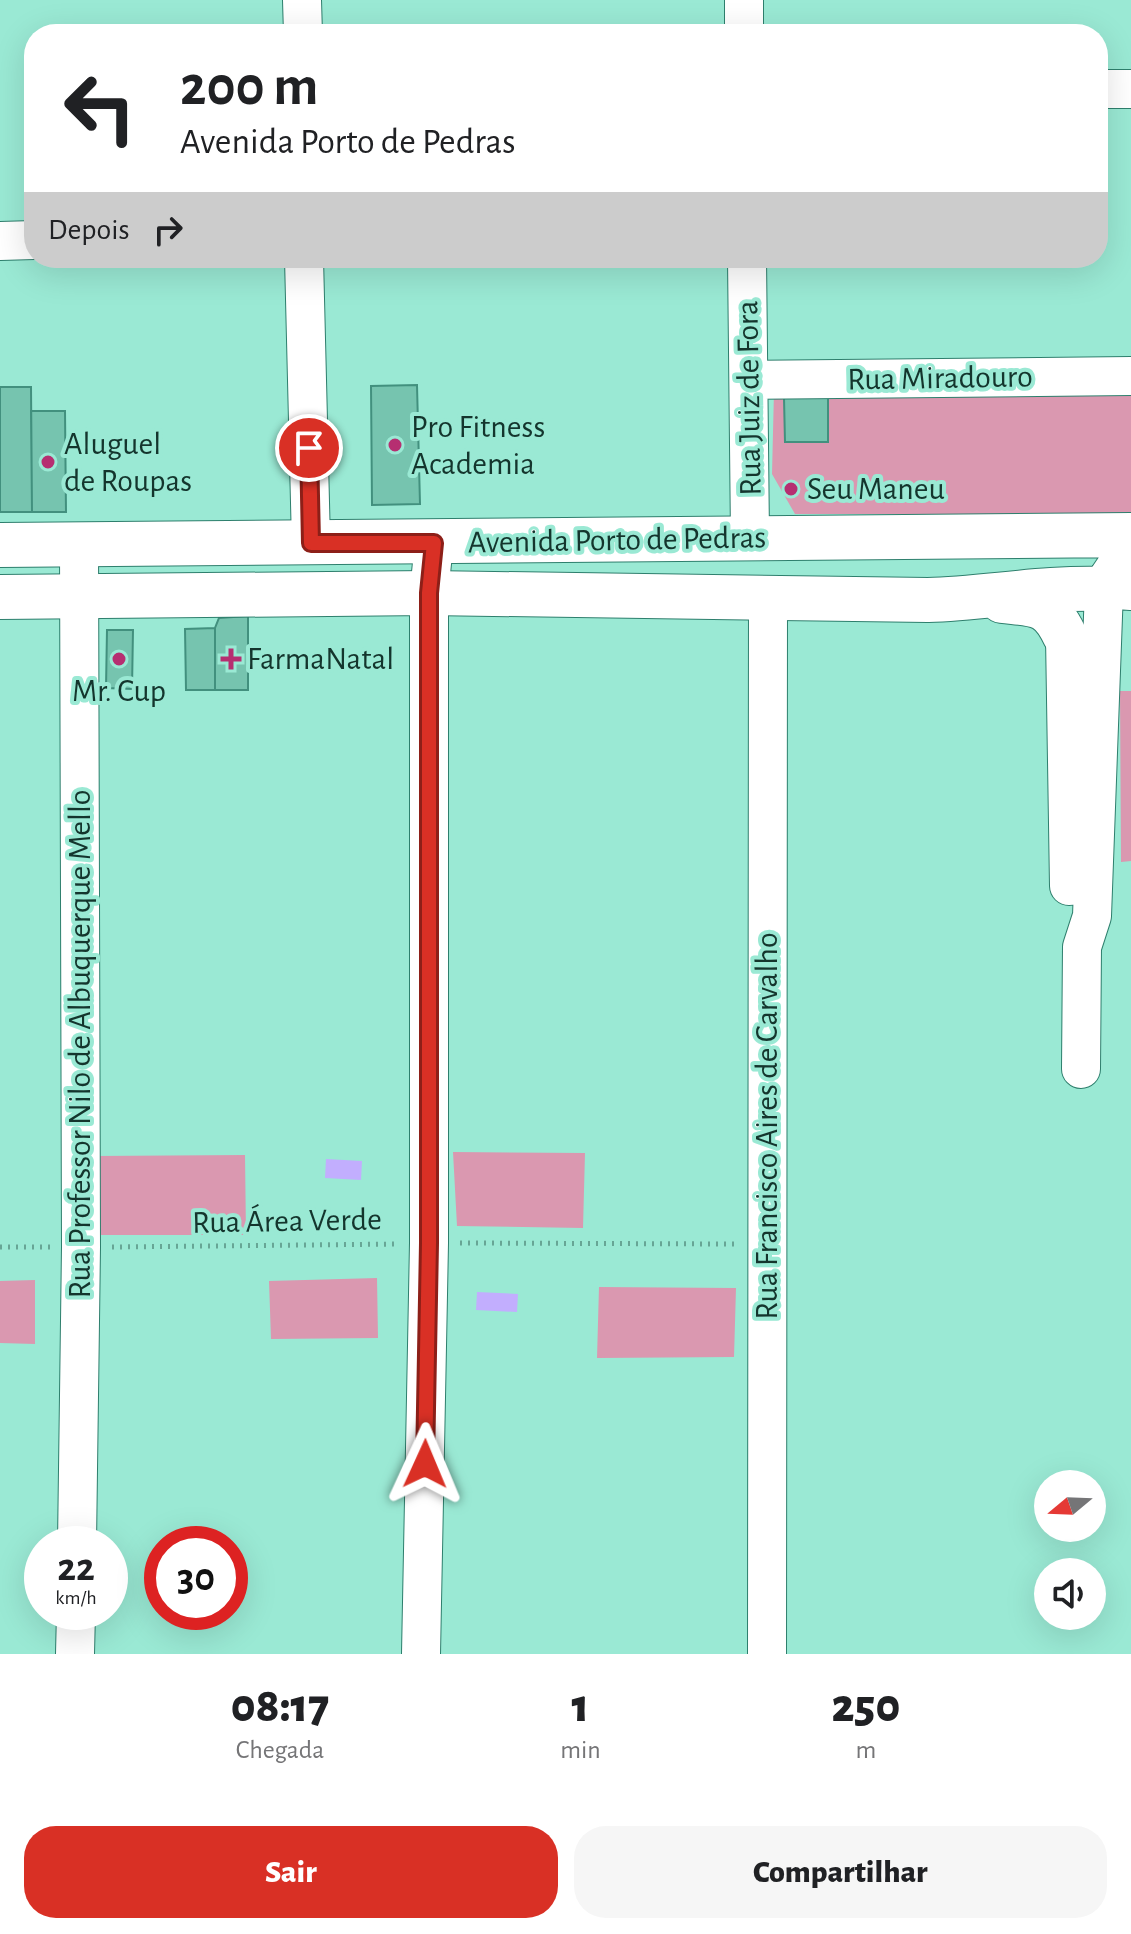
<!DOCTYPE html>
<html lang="pt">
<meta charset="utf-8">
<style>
:root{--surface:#fff;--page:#f6f6f6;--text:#202124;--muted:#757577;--accent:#d93025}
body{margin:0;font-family:"Alegreya Sans",sans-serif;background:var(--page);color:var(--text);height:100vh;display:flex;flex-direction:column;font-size:30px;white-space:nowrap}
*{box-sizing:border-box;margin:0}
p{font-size:26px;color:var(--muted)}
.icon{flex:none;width:44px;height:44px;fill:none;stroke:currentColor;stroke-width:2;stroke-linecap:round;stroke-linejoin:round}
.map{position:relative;height:1654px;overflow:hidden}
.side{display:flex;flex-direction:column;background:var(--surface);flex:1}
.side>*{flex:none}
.top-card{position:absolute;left:24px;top:24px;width:1084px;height:244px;border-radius:32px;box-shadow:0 8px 32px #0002;background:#fff;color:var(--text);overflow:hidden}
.needle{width:52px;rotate:251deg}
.controls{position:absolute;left:1034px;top:1470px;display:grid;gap:16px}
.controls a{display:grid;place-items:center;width:72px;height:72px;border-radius:50%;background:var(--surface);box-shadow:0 8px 32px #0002;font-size:40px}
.speed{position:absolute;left:24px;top:1526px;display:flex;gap:16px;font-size:40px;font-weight:700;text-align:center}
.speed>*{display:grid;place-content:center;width:104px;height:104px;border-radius:50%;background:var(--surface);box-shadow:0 8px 32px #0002;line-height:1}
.speed small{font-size:20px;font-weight:400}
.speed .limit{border:12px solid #d22;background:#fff;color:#111}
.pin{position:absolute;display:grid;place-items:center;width:68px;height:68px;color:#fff;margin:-34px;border:4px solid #fff;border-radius:50%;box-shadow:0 2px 8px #0007}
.me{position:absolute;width:88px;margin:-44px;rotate:1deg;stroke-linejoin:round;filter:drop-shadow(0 0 6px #0008)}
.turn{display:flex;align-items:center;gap:28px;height:168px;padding:0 24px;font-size:36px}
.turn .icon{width:104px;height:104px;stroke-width:2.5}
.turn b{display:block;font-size:56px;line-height:68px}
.then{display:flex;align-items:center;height:76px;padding:0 24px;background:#0003;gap:16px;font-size:30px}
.eta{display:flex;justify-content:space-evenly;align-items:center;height:136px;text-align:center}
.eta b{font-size:48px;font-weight:800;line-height:56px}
.cta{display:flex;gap:16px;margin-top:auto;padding:16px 24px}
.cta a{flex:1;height:92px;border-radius:32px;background:var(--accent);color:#fff;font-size:32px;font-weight:800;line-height:92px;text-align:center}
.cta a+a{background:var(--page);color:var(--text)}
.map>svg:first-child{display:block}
.green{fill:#da98b0}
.water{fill:#c2aefe}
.building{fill:#76c4af;stroke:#42907e;stroke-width:2}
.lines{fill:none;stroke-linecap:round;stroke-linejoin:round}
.minor-casing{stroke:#2e7f6d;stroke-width:40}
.major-casing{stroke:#2e7f6d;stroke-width:46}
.path{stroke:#67a595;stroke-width:5;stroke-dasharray:2 6;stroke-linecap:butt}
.minor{stroke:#fff;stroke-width:38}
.major{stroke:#fff;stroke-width:44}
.route-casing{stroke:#8d1f18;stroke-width:20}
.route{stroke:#d93025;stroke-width:14}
.poi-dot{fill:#b62f71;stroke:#9ae9d4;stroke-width:3}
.labels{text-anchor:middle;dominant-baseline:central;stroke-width:8;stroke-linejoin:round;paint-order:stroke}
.street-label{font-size:32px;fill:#14352d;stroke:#9ae9d4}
.poi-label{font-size:32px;fill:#14352d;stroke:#9ae9d4;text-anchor:start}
</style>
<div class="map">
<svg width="1131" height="1654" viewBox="0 0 1131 1654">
<rect width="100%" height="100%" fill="#9ae9d4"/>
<path class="green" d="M1131,390V514H795L772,474L774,391Z
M1120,691H1131V861L1121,862Z
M453,1152L585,1153L583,1228L457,1226Z
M245,1155L246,1235H99L95,1156Z
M377,1278L378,1338L271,1339L269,1281Z
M35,1280V1344L0,1343V1281Z
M599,1287L736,1288L734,1357L597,1358Z"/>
<path class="water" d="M326,1159L362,1161L361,1180L325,1178Z
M477,1292L518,1294L517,1312L476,1310Z"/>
<path class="building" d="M417,385L420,504L372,505L371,386Z
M0,387H31L32,512H0Z
M828,397V442H785L784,398Z
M31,411H65L66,512H32Z
M248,616V690H215V628L219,618Z
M215,628V690H186L185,629Z
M107,630H133L132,689L106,688Z"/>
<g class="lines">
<g class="minor-casing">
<path id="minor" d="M302,0L303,34
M744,0V34
M1098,89H1131
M0,241L34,240
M304,258L311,543
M747,258L750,537
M749,380L1131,376
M1065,636L1069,886
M1081,1069L1082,947L1092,916L1104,589L1131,591
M77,1544L81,1247L79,545
M75,1654L76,1612
M421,1654L429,1243V593L434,543
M767,1654L768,598"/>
</g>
<g class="major-casing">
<path id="major" d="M0,545L1131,535
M0,597L429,593L928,600C987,598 1044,587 1104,589L1131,549
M1002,601C1037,605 1049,602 1065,636"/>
</g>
<path class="path" d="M460,1243L734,1244
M0,1247H50
M112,1247L398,1244"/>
<use href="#minor" class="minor"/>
<use href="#major" class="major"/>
</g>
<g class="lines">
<g class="route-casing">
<path id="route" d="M309,448L311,543H434L429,593V1243L425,1464"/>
</g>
<use href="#route" class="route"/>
</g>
<g class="poi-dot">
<circle cx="395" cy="445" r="8"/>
<circle cx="48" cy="462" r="8"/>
<circle cx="791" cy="489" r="8"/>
<circle cx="119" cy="659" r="8"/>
<path d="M227 647h8v8h8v8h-8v8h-8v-8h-8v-8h8z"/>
</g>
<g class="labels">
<g class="street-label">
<text transform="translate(940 378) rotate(-1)">Rua Miradouro</text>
<text transform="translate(749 398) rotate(-91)">Rua Juiz de Fora</text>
<text transform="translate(617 540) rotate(-1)">Avenida Porto de Pedras</text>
<text transform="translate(80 1044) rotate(-90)">Rua Professor Nilo de Albuquerque Mello</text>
<text transform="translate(767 1126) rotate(-90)">Rua Francisco Aires de Carvalho</text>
<text transform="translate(287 1221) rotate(-1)">Rua Área Verde</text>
</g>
<g class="poi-label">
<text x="411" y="427">Pro Fitness<tspan x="411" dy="37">Academia</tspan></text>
<text x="64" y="444">Aluguel<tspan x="64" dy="37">de Roupas</tspan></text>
<text x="807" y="489">Seu Maneu</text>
<text x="247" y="659">FarmaNatal</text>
<text x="119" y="691" text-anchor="middle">Mr. Cup</text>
</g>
</g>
</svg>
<div class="controls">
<a><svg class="needle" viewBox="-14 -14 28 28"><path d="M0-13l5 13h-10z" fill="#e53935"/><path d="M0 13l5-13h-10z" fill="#757577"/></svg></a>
<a><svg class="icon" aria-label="sound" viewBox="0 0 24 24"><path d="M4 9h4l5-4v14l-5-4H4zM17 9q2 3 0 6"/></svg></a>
</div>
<div class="speed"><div>22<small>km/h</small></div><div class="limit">30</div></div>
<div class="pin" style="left:309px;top:448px;background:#d93025"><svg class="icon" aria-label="arrive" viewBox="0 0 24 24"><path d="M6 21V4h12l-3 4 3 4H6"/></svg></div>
<svg class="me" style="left:425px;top:1464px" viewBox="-20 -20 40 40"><path d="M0-17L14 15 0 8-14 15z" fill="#d93025" stroke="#fff" stroke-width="4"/></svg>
<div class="top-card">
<div class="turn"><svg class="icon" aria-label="left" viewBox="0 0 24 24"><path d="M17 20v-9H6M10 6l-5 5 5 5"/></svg><div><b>200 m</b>Avenida Porto de Pedras</div></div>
<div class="then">Depois<svg class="icon" aria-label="right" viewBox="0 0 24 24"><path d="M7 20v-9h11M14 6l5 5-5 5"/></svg></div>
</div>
</div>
<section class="side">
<div class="eta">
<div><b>08:17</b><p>Chegada</p></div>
<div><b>1</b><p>min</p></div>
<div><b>250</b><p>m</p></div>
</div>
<div class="cta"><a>Sair</a><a>Compartilhar</a></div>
</section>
